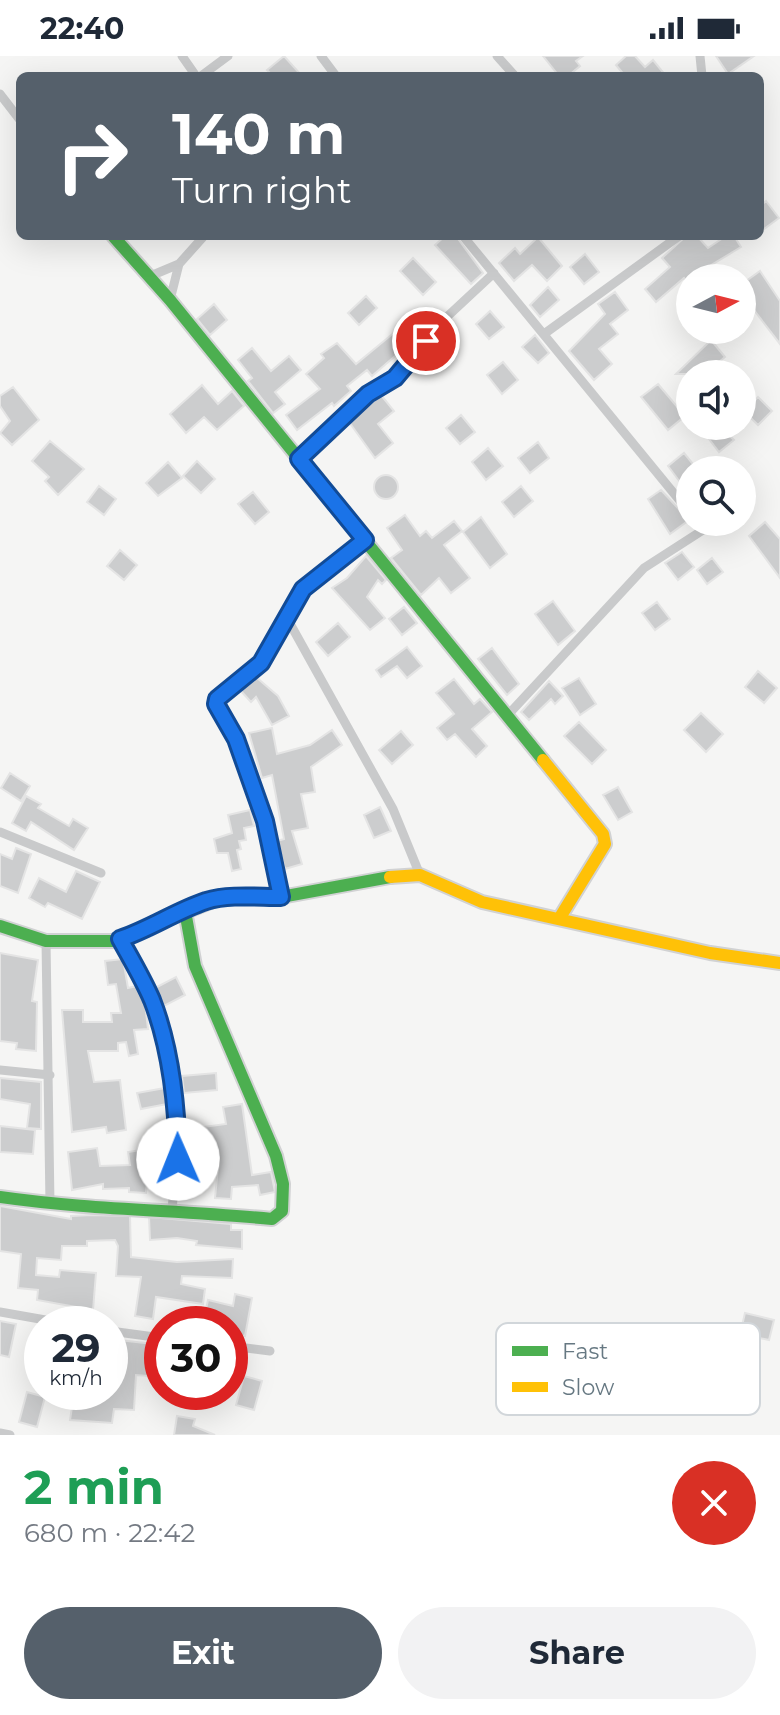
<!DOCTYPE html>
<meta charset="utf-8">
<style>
:root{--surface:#fff;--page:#f2f2f3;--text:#1f2937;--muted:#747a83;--accent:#55606b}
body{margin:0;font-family:Montserrat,sans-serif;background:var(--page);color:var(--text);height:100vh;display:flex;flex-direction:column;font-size:30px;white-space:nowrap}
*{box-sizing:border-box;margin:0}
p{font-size:26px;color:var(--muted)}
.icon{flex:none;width:44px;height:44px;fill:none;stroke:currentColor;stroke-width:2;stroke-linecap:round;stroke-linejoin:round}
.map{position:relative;height:1379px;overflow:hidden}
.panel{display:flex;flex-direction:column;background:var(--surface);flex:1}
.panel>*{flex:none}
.banner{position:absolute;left:16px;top:16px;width:748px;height:168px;border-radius:12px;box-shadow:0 8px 32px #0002;background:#55606b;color:#fff;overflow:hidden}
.needle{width:52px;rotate:83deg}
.fabs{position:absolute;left:676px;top:208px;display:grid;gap:16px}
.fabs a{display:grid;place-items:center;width:80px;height:80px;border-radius:50%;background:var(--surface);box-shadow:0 8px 32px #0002;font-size:40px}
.speed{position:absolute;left:24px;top:1250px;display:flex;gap:16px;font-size:40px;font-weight:700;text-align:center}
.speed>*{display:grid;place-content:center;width:104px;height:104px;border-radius:50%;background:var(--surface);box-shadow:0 8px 32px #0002;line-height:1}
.speed small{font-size:20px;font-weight:400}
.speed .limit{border:12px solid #d22;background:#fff;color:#111}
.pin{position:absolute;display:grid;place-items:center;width:68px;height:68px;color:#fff;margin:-34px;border:4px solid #fff;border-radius:50%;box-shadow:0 2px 8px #0007}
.me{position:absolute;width:88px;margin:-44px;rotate:359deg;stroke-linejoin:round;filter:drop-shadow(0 0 6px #0008)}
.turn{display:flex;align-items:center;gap:28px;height:168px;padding:0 24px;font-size:36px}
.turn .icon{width:104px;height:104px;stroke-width:2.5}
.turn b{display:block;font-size:56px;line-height:68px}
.round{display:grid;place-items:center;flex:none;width:84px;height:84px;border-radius:42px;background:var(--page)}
.overview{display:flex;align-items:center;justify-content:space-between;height:136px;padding:0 24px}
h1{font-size:48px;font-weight:700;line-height:60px;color:#1e9e55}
.primary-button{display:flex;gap:16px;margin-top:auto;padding:16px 24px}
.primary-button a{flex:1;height:92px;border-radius:48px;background:var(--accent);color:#fff;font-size:32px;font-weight:700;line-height:92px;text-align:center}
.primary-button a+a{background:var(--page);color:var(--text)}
.status{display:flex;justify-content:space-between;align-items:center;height:56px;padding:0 40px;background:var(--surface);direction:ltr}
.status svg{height:22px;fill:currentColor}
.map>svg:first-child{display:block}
.building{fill:#cccdce;stroke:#e4e4e4;stroke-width:2}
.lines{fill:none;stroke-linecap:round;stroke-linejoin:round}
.fast-casing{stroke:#d1d2d3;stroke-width:16}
.slow-casing{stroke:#d1d2d3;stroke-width:16}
.street{stroke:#c9cacb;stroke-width:9}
.fast{stroke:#4caf50;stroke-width:12}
.slow{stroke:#ffc107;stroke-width:12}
.route-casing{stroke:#114b97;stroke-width:20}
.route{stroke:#1a73e8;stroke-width:14}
.key{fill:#fff;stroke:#d1d6da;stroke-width:2}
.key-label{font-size:22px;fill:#667882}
</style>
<div class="status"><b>22:40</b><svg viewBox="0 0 49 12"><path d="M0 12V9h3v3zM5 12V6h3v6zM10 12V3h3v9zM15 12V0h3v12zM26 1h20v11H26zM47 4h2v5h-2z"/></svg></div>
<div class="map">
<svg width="780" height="1379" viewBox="0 0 780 1379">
<rect width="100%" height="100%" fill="#f5f5f4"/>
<path class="building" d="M284,0L302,20H273L267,14Z
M543,0H583L576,5L580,10L568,20H559Z
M626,0H635L645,11L653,4L666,20H625L616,9Z
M716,0H754L728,18Z
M766,145L779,162L760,176V150Z
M445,180H456L483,217L471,228L435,189Z
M686,180H697L708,192L726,180H734L741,191L690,222L688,227L684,222L656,246L645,233L670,211L662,202Z
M538,181L562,210L547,225L532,209L514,225L499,207L515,192L520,198Z
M585,198L599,216L584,228L570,211Z
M413,202L436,226L423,239L400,215Z
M760,215L780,245V288L747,245L742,249V228Z
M548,231L559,244L540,261L530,249Z
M615,236L628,254L610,268L618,278L599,293L612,308L594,324L569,295L605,258L598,248Z
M366,240L377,252L359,269L348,257Z
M214,248L227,264L210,279L197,263Z
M490,255L504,271L489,283L476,268Z
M396,275L409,288L372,320L367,314L347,330L351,335L334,350L332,347L297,374L286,359L320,333L306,318L324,302L321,298L337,287L356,308Z
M535,279L549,297L538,307L522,291Z
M711,284L725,301L705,318H676Z
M252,292L271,315L289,300L301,314L275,336L285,348L273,357L248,325L252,322L238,304Z
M503,306L518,324L502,338L487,319Z
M658,328L685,360L668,374L641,341Z
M202,329L218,348L232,335L244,350L217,374L204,361L186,377L170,358Z
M13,331L39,364L12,389L0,377L10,365L0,350V340Z
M381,339L394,355L378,368L393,387L375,402L349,366Z
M758,341L772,355L758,369L751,362L742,370V358Z
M461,359L475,376L460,388L446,372Z
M699,370H742L730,380L734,384L719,396Z
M50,385L84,413L58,439L45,425L49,421L32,405Z
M538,386L549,402L530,417L518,402Z
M488,392L503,410L486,424L472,406Z
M684,397L697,413L690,414L680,426L668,410Z
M197,405L215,423L201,437L183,420Z
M168,406L182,422L158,440L146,427Z
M374 431a12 12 0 1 1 24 0a12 12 0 1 1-24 0Z
M99,430L116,443L104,459L87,446Z
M521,430L533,445L514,461L502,446Z
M661,434L689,464L670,478L648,443Z
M253,436L269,456L255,468L238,448Z
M405,459L420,480L426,475L432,482L454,465L462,475L444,489L470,522L451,537L439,522L421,539L391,502L402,494L387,472Z
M481,461L507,498L490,512L463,476Z
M765,466L780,483V522L749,480Z
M120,494L137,509L124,524L107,510Z
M682,496L694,511L678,524L665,507Z
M366,500L386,524L382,528L378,524L367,541L385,562L370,574L332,532L347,522Z
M712,502L723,516L707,528L697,514Z
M553,545L575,575L558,589L535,558Z
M657,546L670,563L655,574L642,557Z
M404,551L417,567L402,579L389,563Z
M338,567L350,581L328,600L316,586Z
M407,591L422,610L407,622L397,610L381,621L376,614Z
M492,592L519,628L507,639L478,603Z
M758,615L777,632L764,647L745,631Z
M256,621L278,640L289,660L272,669L256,641L251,646L240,634Z
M579,622L596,648L580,659L562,632Z
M454,623L474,648L480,643L492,656L472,673L487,690L476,701L455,678L447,684L437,672L454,658L436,637Z
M549,625L563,640L555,648L551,643L529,664L521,656Z
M701,657L723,678L706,696L684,674Z
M579,666L606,694L592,708L564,680Z
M272,672L277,698L310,689L332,674L342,689L311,711L315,736L301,738L308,772L292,775L302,808L285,813L277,785L284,783L272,719L262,722L249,677Z
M401,675L413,689L392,708L379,694Z
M10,717L30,730L21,745L1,732Z
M618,731L632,756L618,764L603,739Z
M26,740L41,748L38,752L69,770L73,763L88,772L74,794L31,766L26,775L12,767Z
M380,751L391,775L374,782L364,759Z
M250,754L254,770L244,772L246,784L239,785L241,793L237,794L241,813L232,815L228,797H217L214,783L232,777L228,759Z
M16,792L31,798L18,837L0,830V798L12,803Z
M76,815L100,826L82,863L48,847L45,851L29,842L39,822L66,836Z
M0,897L38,904L32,945L37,946L36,995L16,993L17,987L0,985Z
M123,903L128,932L137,930L145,947L148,973L134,974L138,998L129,1000L126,986L118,987V995H88L94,1026L120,1024L126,1074L107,1077L106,1071L72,1076L62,954H83V966H112L111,957H121L116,928L108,929L105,905Z
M176,921L185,939L164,950L155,932Z
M216,1017L217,1034L184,1037L182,1020Z
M0,1022L41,1026V1073L27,1072L30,1048L0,1043Z
M165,1032L167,1048L141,1053L137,1037Z
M242,1048L252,1119L271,1116L275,1136L260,1139L258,1129L232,1131L231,1143L215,1142L219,1101L201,1104L198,1137L181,1135L183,1106L191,1107L188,1073L226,1068L223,1051Z
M0,1070L35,1074L33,1098L0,1096Z
M166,1090L168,1107L148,1110L146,1137L129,1136V1132L103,1133V1128L72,1134L68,1096L97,1092L100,1110L130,1109L128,1096Z
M0,1150L71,1163V1160L92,1159L130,1160L131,1201L177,1206L233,1203L232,1222L182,1220L181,1228L205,1233L203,1248L156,1241L153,1263L135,1260L141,1221L116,1220L118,1190L115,1184L87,1185V1190H62L61,1204L37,1202L36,1219L59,1221L60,1214L96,1217L93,1254L37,1244L38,1234L18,1232L21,1198L0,1195Z
M149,1161L231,1168V1174H242V1193L196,1189L197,1185L177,1182L150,1184Z
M235,1238L252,1242L245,1280L230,1277V1268L203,1267L208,1244L233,1250Z
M745,1257L774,1264L769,1284L740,1278Z
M0,1265L16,1268L9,1301L0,1299Z
M110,1283L162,1289V1321L136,1319L134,1354L114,1353L112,1367L70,1364L74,1338L96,1342V1336H110Z
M244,1320L262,1325L254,1354L236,1349Z
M27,1336L45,1341L37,1371L19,1366Z
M177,1360L195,1363L193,1370L215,1379H174Z"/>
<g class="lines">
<g class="fast-casing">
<path id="fast" d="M113,180L170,244L543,704
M0,870L46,885H113L220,842L281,841L390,821
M0,1141C90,1154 181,1154 272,1163L282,1155L283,1128L276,1100L195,910L185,855"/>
</g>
<g class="slow-casing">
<path id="slow" d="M543,704L603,778L605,788L559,863
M390,821L420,819L482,846L710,897L780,907"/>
</g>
<path class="street" d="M182,0L196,20
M321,0L336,20
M497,0L515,20
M700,0L702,20
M201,20L228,0
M0,38L20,64
M463,180L690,457
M148,221L179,208
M170,244L179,208L204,180
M544,278L679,180
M299,403L368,338L395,322L417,299L436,271L494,217
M288,564L393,753L420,819
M507,660L644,512L703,474L697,466
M0,776L101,817
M281,841L265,765L236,683L216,648L217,643L261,607L303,533L365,484
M120,883C131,903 143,923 152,944C177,1011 180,1083 172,1153
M46,885L50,1148
M0,1014L50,1019
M0,1256L68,1268
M110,1275L162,1282
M230,1290L270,1295
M0,1377L10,1379"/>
<use href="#fast" class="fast"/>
<use href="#slow" class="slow"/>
</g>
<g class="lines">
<g class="route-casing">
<path id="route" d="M178,1103C177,1050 171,993 152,944C143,923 131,903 120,883C150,873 176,855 206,845C229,838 257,841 281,841L265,765L236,683L216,648L217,643L261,607L303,533L365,484L299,403L368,338L395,322L426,285"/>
</g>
<use href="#route" class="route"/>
</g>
<rect x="496" y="1267" width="264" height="92" rx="12" class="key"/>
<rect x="512" y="1290" width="36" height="10" fill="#4caf50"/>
<rect x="512" y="1326" width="36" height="10" fill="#ffc107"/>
<g class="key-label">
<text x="562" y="1303">Fast</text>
<text x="562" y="1339">Slow</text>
</g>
</svg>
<div class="fabs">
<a><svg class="needle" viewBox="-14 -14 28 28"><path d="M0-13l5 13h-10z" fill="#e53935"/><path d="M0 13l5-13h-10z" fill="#747a83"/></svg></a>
<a><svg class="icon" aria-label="sound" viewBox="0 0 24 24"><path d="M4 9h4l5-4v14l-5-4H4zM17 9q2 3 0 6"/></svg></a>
<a><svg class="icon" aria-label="search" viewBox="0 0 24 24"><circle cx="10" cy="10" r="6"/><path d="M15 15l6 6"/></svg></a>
</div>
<div class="speed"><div>29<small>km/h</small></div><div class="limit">30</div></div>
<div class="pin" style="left:426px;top:285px;background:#d93025"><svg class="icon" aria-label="arrive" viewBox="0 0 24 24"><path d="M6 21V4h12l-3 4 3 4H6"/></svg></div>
<svg class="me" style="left:178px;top:1103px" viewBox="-20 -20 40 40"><circle r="19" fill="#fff"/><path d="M0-13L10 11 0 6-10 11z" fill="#1a73e8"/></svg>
<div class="banner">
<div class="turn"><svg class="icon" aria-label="right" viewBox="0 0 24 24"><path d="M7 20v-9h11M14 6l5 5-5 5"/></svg><div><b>140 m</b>Turn right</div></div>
</div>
</div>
<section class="panel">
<div class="overview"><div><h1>2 min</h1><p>680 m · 22:42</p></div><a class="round" style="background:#d93025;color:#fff"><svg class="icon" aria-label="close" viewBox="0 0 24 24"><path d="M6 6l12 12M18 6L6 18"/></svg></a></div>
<div class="primary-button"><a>Exit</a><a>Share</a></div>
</section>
